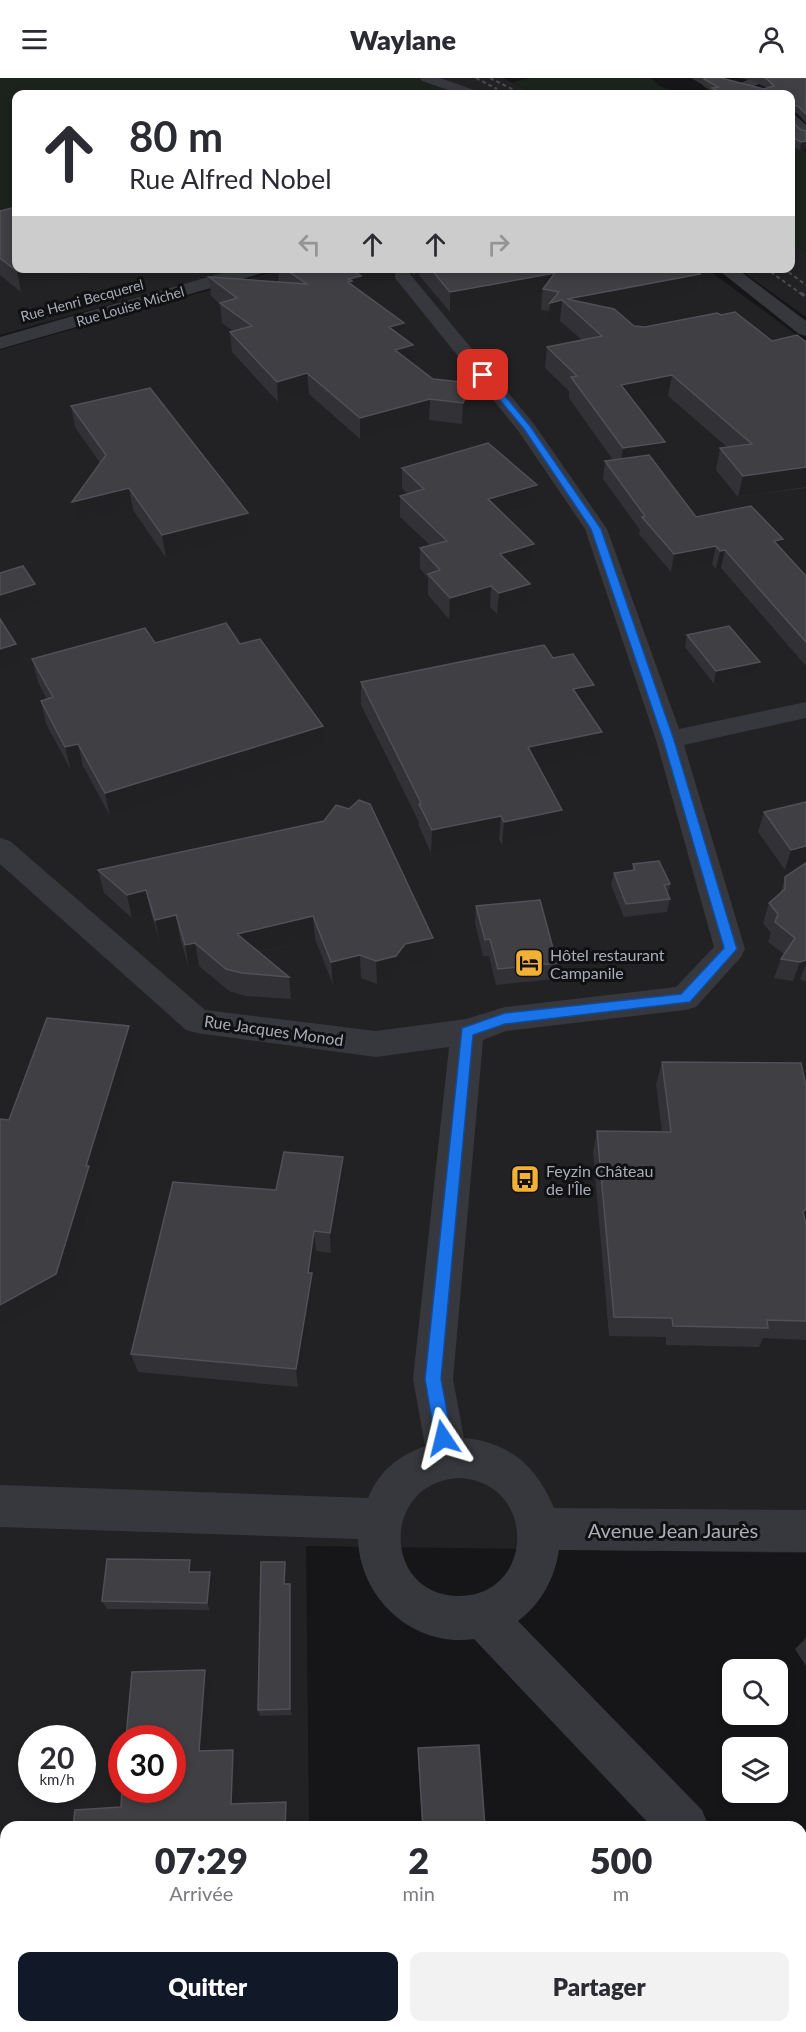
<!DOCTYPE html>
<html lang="fr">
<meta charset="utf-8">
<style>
:root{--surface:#fff;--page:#f2f2f3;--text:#2b2b33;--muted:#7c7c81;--accent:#111827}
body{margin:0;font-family:Lato,sans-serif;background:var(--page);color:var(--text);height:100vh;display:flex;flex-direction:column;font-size:22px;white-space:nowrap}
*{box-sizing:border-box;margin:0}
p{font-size:20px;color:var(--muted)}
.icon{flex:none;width:33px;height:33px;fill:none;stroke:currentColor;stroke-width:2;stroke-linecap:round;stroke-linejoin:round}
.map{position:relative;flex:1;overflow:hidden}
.panel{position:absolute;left:0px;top:1743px;width:807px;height:212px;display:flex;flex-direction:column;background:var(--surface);border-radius:18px 18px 0 0;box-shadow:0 3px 9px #0003}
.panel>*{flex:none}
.hud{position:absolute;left:12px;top:12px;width:783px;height:183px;border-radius:12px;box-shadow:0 3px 9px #0003;background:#fff;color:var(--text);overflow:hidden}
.buttons{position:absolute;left:722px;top:1581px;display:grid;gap:12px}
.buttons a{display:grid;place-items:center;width:66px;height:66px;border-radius:12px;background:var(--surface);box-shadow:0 3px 9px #0003;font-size:30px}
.speed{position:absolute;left:18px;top:1647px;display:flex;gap:12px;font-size:30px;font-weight:700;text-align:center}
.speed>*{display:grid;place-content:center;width:78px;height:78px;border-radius:50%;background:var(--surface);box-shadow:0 3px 9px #0003;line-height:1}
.speed small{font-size:15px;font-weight:400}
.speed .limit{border:9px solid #d22;background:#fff;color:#111}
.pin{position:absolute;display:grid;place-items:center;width:51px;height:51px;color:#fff;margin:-26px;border-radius:12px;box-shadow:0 3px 9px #0006}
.me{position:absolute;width:66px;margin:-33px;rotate:350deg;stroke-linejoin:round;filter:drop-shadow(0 0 4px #0008)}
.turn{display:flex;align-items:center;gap:21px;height:126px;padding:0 18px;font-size:27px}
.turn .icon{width:78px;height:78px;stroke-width:2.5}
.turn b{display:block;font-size:42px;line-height:51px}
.lanes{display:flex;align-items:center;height:57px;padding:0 18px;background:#0003;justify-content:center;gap:30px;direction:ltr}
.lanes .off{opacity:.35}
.eta{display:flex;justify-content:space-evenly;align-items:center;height:102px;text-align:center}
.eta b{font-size:36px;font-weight:800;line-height:42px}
.cta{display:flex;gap:12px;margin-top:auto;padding:12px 18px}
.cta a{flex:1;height:69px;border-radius:12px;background:var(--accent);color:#fff;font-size:24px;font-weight:800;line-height:69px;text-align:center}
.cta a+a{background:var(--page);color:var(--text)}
header{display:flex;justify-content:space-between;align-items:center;height:78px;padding:0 18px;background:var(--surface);font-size:27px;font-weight:800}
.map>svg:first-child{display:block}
.built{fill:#222225;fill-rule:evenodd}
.green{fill:#1c231d}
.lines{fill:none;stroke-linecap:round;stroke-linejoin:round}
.minor{fill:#37383d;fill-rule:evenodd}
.rail-far1{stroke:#4a4c52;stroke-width:2;stroke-dasharray:4 3;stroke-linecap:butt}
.rail{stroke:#4a4c52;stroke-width:3;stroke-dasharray:4.5 4;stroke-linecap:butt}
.wall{fill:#323236}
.shaded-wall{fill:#212124}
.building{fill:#3f3f44;stroke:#4f5156;stroke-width:1.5}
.route{fill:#1a73e8;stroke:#114b97;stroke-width:1.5}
.labels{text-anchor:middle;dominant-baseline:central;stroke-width:6;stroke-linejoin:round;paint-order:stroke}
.far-street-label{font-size:14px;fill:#a8adb8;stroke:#111113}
.poi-label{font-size:16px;fill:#a8adb8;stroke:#111113;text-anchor:start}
.street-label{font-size:16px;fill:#a8adb8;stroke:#111113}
.near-street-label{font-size:20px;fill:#a8adb8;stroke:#111113}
</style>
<header><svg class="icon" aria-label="menu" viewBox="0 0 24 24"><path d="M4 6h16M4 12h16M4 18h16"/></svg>Waylane<svg class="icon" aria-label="person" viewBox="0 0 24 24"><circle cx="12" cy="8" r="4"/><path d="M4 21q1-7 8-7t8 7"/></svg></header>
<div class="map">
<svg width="806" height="1954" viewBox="0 0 806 1954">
<rect width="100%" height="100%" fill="#161618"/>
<path class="built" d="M0,0H503L537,16H16V190L238,191L0,257Z
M791,164L806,174V239L739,191L790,190Z
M283,191H707L806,264V1475L306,1468L309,1749H6V1948H311V1954H0V272ZM32,1660H82V1712H32ZM122,1660H172V1712H122Z"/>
<path class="green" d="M0,0H418L439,7L435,14L425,11L407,16H16V140L0,144Z
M530,0H651L658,7L680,16H537L513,4Z
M790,66L806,74V174L791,164Z"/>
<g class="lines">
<path class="minor" d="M420,0H440L477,13L479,16H460L422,3Z
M751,0H771L769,3L744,11L737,7Z
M790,36L795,37L806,47V60L801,58L790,49Z
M239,190H268L266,194L0,271V259Z
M387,190H405L534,346L607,451L679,651L806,624V640L684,667L745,871L741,879L696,929L685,932L506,953L483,962L453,1301L464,1360C510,1364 537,1389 554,1430L806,1432V1474L559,1472C555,1500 541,1526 518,1543L702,1732L709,1749H652L474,1561C414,1570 360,1521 358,1461L0,1449V1407L368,1420C379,1393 398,1378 425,1368L413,1301L449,969L376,979L197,955L186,952L0,786V760L10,763L205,932L376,953L466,941L505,929L676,909L714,869L656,662L585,451L519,354ZM459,1400C539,1404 535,1520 457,1518C382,1516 381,1404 459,1400Z
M716,190H736L806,243V258L799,256Z
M801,1844L806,1846V1899L801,1897Z"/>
<path class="rail-far1" d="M476,0L497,11
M490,0L522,16
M765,190L803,217
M783,190L806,207"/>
<path class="rail" d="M801,215L806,219"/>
</g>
<path class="wall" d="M691,0H721L764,11L767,10L751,2L739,0H806V45L797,35H790V16H711V13L703,8V7Z
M790,42L801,52L806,53V70L800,72L790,67Z
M0,133L16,190H110L21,214L0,197Z
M278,190H395V204L362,214L404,260L413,286L433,301L479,327L470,330L462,346L429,342L360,361L309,316L278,324L232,274L230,254L233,253L222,245L220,226L211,218L209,199L279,204Z
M411,190H694V192L700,196L697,216L616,232L634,248L645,249L721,237L772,263L806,264V410L738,419L716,392L720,370L727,369L668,318L635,325L662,385L656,386L696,439L781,470L806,498V588L721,490L716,491L712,486L671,494L639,456L640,452L603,401L605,383L613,382L569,320V313L545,290L547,269L582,262L560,243L548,245L549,233L541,232L542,217L450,234L419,197L415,198L411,193Z
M71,328L248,435L250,457L166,480L133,432L77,446L72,424L100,385L75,349Z
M402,390L535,427L503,437L534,466L532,487L516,492L530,506L528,527L497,536L490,529L449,541L428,517V500L420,491V470L430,467L400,439V418L408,416L402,410Z
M687,557L756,596L714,606L685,569Z
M155,565L240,566L323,648L324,671L110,738L83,688L71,692L46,646L41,623L47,621L38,604L32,581Z
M553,580L594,607L591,630L586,631L598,677L539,689L562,732L560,755L502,767L499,761L431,775L419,748V744L361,627V604Z
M806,724V904L800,901L793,903L774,900L781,881L784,876L768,864L771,855L763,845L769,825L780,816L785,799L801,788L785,792L758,754L764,734Z
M324,743L432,883L405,889L396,901L377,906L361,900L333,907L315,861L259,874L289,899L291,921L245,918L229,913L199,888L189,890L180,860L160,864L151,835L132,840L104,815L98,792Z
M633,786L670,806L668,816L670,821L667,834L624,839L611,807L614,795L632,792Z
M476,828L557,885L555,901L496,907L489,878H483L475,845Z
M662,984L805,1142L806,1147V1262L763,1260L759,1269L666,1267V1259L609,1258L593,1074L597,1053L662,1054L656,1006Z
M344,1100L331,1175L316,1173L312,1200L314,1214L298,1309L138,1294L131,1276L276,1112Z
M285,1484L287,1492L286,1506L292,1513V1637L260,1638L258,1632Z
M193,1490V1494L213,1502L210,1532L107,1531L102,1523Z
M806,1560V1588L795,1571Z
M418,1670L485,1749H422L418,1680Z"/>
<path class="shaded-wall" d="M806,63V70L800,72L801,64Z
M27,190H110L21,214L17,193Z
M375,190H395V204L361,214L349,224V201L357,195Z
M415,190H419V197L415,198Z
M681,190H694V194L700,196L697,216L581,239L567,221Z
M555,195L543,211L542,217L450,234V214Z
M562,222L560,243L548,245L550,225Z
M404,245V265L389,249Z
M413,267V287L395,272Z
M307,295L309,316L278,324L277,304Z
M672,297L668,318L619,328L621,307Z
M480,306L479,327L470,330L462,346L463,325L470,310Z
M430,321L429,342L360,361V340Z
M665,364L662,385L620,391L623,370Z
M806,389V409L738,419L743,398Z
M537,407L535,427L486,442L488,421Z
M129,410L133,432L77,446L72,424Z
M248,435L250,457L166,480L162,457Z
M783,461L778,479L774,463Z
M534,466L532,487L499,497L500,476Z
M716,468L712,486L671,494L674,476Z
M725,472L721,490L716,491L720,473Z
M35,506L40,525L0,536V517Z
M530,506L528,527L497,536L499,515Z
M491,508L490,529L449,541L450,520Z
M16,566L21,584L0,591V571Z
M760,584L756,596L714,606L716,593Z
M594,607L591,630L570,634L573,611Z
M323,648L324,671L110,738L105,715Z
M602,654L598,677L526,692L528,669Z
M78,666L83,688L71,692L65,669Z
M562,732L560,755L502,767L504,744Z
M501,738L499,761L431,775L432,752Z
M806,768V787L785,792L791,772Z
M146,812L151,835L132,840L127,817Z
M176,837L180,860L160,864L155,842Z
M313,838L315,861L240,878L237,856Z
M433,860L432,883L405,889L396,901L377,906L376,883L405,866Z
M195,865L199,888L189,890L185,867Z
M360,877L361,900L333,907L331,884Z
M806,882V886L800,901L793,903L800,884Z
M129,948L134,968L94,1101L95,1107L64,1214L0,1249V1227L86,1088Z
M343,1079L344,1100L331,1175L330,1155Z
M806,1131V1141L794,1154L803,1134Z
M314,1153L316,1173L312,1200L314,1214L298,1309L296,1291L308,1195Z
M190,1482L193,1490L192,1502L189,1494Z
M285,1484L287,1492L286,1513L284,1506Z
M210,1494L213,1502L210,1532L207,1525Z
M290,1506L292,1513V1637L290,1631Z
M205,1592L210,1603L205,1682L199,1673Z
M233,1672L238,1682L236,1734L231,1726Z
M286,1724L289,1732V1749H285Z
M277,1948H281V1954H277Z"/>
<path class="building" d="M706,0H721L764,11L774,8L767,1L764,0H806V36L798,28L790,27V16H724L712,10L718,9L704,1L707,0Z
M790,42L801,52L806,53V63L801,64L790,58Z
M16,129V190H27L17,193L0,180V133Z
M283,190H375L357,195L361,198L349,201L352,203L348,204L404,245L389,249L413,267L395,272L433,301L480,306L470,310L463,325L430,321L360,340L307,295L277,304L230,254L252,248L220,225L237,220L209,199L307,206Z
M430,190H693L700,196L567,221L614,231L634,248L645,249L717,235L721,237L735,234L772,263L797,257L806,264V389L743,398L720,370L752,366L672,297L621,307L665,364L623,370L571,299L577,298L547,269L602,258L562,222L550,225L559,214L543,211L555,195L450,214Z
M150,310L248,435L162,457L129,410L72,424L106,377L71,328Z
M488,365L537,407L488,421L534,466L500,476L530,506L499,515L491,508L450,520L428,496L440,492L420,470L447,463L400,418L424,411L402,390Z
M649,377L696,439L751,428L783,461L774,463L806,498V564L725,472L720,473L716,468L674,476L642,439L645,438L605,383Z
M23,488L35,506L0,517V495Z
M0,541L16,566L0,571Z
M226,545L240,566L260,561L323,648L105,715L78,666L65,669L41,623L53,619L32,581L145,550L155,565Z
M729,548L760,584L716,593L687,557Z
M544,567L553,580L573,576L594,607L573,611L602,654L528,669L562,732L504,744L501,738L432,752L419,726L421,725L361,604Z
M359,722L370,726L433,860L405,866L396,878L376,883L360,877L331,884L313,838L237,856L289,899L242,895L226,891L195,865L185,867L176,837L155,842L146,812L127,817L98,792L324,743L336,727L349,731Z
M806,724V768L791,772L764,734Z
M659,783L670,806L664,807L670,821L626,826L614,795L635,792L633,786Z
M806,785V882L800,884L781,881L795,860L775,844L778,836L769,825L785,811V799Z
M540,822L557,885L498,891L490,861L485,862L476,828Z
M47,940L129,948L86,1088H89L56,1196L0,1227V1041L9,1042Z
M662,984L801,985L806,1008V1131L803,1134L806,1147V1243L767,1242L768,1250L673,1248L672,1240L614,1239L597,1053L671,1054Z
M284,1074L343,1079L330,1155L314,1153L308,1195H312L296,1291L131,1276L173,1104L276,1112Z
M107,1481L190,1482L189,1494H210L207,1525L102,1523Z
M261,1484H285L284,1506H290V1631L258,1632Z
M205,1592L199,1673L233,1672L231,1726L286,1724L285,1749H73L75,1732L121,1729L122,1712H172V1660H126L132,1594Z
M479,1667L485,1749H423L418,1670Z
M84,1948H277V1954H83Z
M434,1948H501V1954H434Z"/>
<path class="route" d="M480,295H486L530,348L601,451L674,662L737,871L690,924L505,946L473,957L441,1301L452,1360L449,1365L443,1368L437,1365L435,1360L425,1301L462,950L505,935L681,916L724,870L663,662L591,451L524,351L480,298Z"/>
<defs>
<g id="hotel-square" transform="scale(1.5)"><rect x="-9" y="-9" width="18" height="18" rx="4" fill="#f2b134" stroke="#111113"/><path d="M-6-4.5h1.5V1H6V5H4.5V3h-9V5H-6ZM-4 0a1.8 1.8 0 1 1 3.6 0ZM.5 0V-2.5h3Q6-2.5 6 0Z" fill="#111"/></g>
<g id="bus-square" transform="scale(1.5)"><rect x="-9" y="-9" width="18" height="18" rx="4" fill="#f2b134" stroke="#111113"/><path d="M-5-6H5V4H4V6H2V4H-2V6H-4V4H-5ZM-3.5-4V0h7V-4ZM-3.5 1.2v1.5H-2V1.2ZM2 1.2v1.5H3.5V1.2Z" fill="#111"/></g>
</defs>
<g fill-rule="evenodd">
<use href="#hotel-square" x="529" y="885"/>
<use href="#bus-square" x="525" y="1101"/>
</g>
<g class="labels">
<g class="far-street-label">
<text transform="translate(82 222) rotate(-15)">Rue Henri Becquerel</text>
<text transform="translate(130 228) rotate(-16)">Rue Louise Michel</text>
</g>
<g class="poi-label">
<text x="550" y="876">Hôtel restaurant<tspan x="550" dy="18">Campanile</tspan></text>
<text x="546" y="1092">Feyzin Château<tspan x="546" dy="18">de l'Île</tspan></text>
</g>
<g class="street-label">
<text transform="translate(274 952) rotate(8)">Rue Jacques Monod</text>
</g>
<g class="near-street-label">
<text x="673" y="1452">Avenue Jean Jaurès</text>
</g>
</g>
</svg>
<div class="buttons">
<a><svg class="icon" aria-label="search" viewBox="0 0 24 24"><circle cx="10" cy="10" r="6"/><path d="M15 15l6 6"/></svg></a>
<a><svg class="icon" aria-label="layers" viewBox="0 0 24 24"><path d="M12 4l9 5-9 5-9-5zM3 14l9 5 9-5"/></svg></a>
</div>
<div class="speed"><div>20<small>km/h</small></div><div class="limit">30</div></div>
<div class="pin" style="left:483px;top:297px;background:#d93025"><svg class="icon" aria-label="arrive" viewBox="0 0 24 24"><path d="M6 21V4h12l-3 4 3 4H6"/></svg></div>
<svg class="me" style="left:443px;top:1360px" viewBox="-20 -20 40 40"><path d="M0-17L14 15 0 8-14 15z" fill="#1a73e8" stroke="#fff" stroke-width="4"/></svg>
<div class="hud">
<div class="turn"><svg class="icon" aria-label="ahead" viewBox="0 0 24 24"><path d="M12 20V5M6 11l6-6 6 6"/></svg><div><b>80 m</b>Rue Alfred Nobel</div></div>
<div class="lanes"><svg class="icon off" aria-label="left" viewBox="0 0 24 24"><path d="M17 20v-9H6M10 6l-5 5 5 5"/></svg><svg class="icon" aria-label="ahead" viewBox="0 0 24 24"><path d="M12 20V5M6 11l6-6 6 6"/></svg><svg class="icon" aria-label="ahead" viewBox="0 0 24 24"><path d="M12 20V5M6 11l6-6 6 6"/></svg><svg class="icon off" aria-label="right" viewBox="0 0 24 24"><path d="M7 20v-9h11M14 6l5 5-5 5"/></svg></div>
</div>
<section class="panel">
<div class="eta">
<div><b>07:29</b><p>Arrivée</p></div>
<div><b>2</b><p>min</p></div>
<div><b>500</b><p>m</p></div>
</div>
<div class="cta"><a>Quitter</a><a>Partager</a></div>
</section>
</div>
